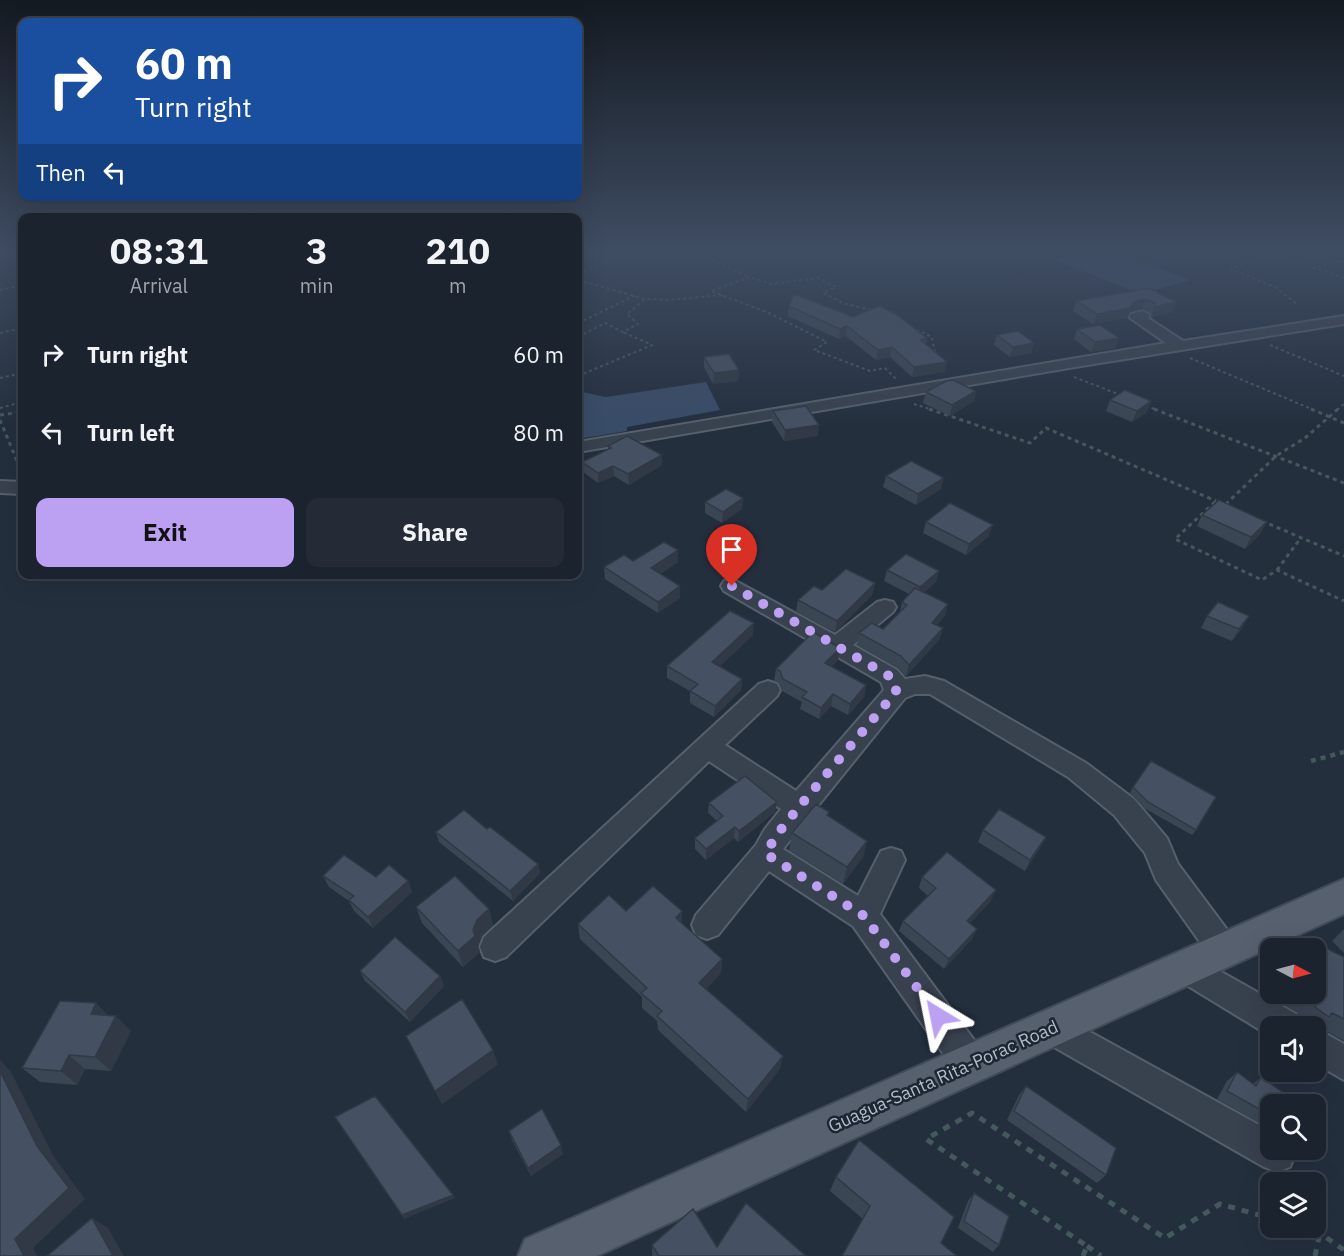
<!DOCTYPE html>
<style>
:root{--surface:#1b232e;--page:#242b36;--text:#f1f3f6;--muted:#a0a4aa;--line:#39404a;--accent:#bca0f2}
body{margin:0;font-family:"IBM Plex Sans",sans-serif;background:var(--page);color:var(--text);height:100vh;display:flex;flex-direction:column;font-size:22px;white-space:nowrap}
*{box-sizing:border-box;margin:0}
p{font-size:20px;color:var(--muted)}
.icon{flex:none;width:33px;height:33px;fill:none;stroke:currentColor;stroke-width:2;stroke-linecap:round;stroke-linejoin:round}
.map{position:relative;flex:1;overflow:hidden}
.details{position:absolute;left:18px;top:213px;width:564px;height:366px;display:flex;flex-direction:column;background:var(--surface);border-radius:12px;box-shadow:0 6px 24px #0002,0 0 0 2px var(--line)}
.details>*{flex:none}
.hud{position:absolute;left:18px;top:18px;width:564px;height:183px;border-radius:12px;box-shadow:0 6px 24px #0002,0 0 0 2px var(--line);background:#1a4fa0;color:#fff;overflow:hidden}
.needle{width:39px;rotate:96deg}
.tools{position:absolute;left:1260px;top:938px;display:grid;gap:12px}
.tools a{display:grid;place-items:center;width:66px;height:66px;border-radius:12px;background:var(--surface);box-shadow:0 6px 24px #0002,0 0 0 2px var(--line);font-size:30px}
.pin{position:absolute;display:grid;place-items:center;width:51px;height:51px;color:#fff;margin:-62px -26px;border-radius:50% 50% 50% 0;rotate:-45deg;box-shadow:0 0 6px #0007}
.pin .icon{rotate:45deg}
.me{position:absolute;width:66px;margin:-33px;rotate:325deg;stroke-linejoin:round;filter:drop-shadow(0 0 4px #0008)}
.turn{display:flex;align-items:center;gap:21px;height:126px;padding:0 18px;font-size:27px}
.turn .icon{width:78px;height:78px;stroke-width:2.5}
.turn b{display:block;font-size:42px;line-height:51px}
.then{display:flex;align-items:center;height:57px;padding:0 18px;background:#0003;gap:12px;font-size:22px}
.eta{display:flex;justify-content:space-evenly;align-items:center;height:102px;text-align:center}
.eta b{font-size:36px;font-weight:700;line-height:42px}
.cta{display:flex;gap:12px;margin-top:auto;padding:12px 18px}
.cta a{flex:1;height:69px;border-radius:12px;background:var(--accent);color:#111;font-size:24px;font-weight:700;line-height:69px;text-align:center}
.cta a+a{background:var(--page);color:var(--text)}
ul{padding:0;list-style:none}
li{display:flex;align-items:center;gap:18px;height:78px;padding:0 18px}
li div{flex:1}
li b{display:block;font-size:22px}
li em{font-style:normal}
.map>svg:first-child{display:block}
.water{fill:#394c67}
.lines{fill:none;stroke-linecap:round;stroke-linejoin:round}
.minor-casing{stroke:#565f6c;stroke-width:4}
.major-casing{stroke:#414a57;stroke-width:4}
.path-far3{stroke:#44595c;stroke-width:2;stroke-dasharray:3 3;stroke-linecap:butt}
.path-far2{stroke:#44595c;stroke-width:3;stroke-dasharray:4 4;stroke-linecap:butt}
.path-far1{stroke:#44595c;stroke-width:4.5;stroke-dasharray:5 5;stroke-linecap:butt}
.path{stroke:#44595c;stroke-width:5;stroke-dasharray:7 7;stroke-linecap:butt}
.minor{fill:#38414e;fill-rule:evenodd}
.major{fill:#56606e;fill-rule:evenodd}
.wall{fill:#3b4654}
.shaded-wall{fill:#303945}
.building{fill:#455162;stroke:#303945;stroke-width:1.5}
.route{stroke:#bca0f2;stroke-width:10;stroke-dasharray:0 18}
.labels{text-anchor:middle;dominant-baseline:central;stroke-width:5;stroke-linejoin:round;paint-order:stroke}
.near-street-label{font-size:18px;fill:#b4bcc9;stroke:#1d2633}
</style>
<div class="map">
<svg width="1344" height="1256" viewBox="0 0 1344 1256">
<rect width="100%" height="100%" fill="#242f3e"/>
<path class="water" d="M1086,250H1110L1190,280L1141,294L1054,260Z
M706,382L720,410L627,427V431L578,439V391L606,397Z"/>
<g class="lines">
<g class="minor-casing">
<path id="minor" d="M1143,311L1150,315L1148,318L1183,341L1344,316V324L1075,367L578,452V442L1166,343L1129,317L1131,314Z
M0,481L22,482V494L0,493Z
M732,579L835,635L877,602L885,600L893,602L896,607L893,612L853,645L897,670L905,679L925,676L944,681L1086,763L1134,799L1167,838L1178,864L1234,939L1238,949L1234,959L1223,963L1212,959L1156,880L1145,853L1114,815L1068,777L930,694H915L905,698L783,849L858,896L881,851L891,848L901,851L905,860L880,914L983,1052L988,1064L983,1076L971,1081L959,1076L853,926L769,871L718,935L707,939L696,935L692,925L696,915L756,845L765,829L781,809L709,761L506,957L495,961L484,957L480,947L484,937L759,684L768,681L777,684L780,690L777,696L725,745L796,791L884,690L881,682L724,591L721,586L724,581Z
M1186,952L1296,1014L1300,1026H1270V1036L1175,978L1170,967L1175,956Z
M1052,1011L1270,1131V1149H1293L1295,1154L1290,1167L1277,1172L1264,1167L1040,1039L1036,1027L1040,1015Z
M1316,1028L1344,1044V1080L1316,1064Z"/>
</g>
<g class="major-casing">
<path id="major" d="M1344,879V914L597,1256H518L525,1239Z"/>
</g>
<path class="path-far3" d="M18,250L19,258
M578,250L605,261
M690,250L749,277
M970,250L977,252L989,250
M1260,250L1314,268
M1340,250L1344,251
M1271,253L1231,269L1275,287L1298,305
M1344,260L1314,268L1344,278
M0,261L22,257
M578,274L628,250
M578,280L645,299L670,300L722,295
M0,290L22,285
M877,311L845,304L823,293L836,287L819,278L771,284L750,277L711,291L769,313L827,342L814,350L870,371L885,368L897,380
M578,323L636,295
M911,327L932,337L935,354
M0,333L22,328
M578,337L605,323L623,332L638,324L627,314L645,299
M1270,345L1344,376
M1190,358L1314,410
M578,376L652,345L623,332
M1074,377L1123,396
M0,378L22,373
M914,404L933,410
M1146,406L1157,410
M0,408L22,402
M1337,410L1344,404"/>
<path class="path-far2" d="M929,409L1030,443L1046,428L1216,501
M1154,409L1344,483
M1311,409L1344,423
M1338,409L1305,438L1276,456L1225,505L1216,501L1175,539L1262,580L1277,570L1344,601
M0,415L22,412
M0,420L22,473
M1262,521L1344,556
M1277,570L1300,539"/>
<path class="path-far1" d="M1311,761L1344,752"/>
<path class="path" d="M1301,1227L1320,1233L1344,1250
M1087,1246L1101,1256
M1083,1256L1087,1246L926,1139L972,1113L1165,1238L1220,1204L1270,1218
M1315,1256L1320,1233"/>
<use href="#minor" class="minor"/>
<use href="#major" class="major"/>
</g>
<path class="wall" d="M1149,288L1173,312L1151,317V313L1142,309L1130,312L1127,318L1093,324L1073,311L1076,301Z
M789,306L853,317L927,338L926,344L945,372L912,377L890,357L876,360L846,336L839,339L788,316Z
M1077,329L1119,338L1115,348L1091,352L1074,339Z
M997,335L1034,343L1031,353L1010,357L994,345Z
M704,357L739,370L738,381L713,384L704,367Z
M976,391L974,401L950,416L923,403L926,392Z
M1110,400L1151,401L1147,412L1132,422L1106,411Z
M773,411L818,436L784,441L772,422Z
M608,446L662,455V465L629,485L614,476L598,483L583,472L582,462L608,450Z
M886,476L941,489L916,505L883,487Z
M743,498L742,509L722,523L705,513V502Z
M1202,515L1261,533L1245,549L1197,526Z
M926,522L989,536L966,555L923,533Z
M678,550V562L660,574L680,598L658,613L605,579L604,567L633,561Z
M887,570L939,571L936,582L924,592L948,604L945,615L937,625L943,628L939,640L906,676L898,668L857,645L859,633L883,629L900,612L902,602L909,594L884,581Z
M875,583L872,595L835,632L796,612L798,600L822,590Z
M1207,616H1249L1242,628L1232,641L1201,628Z
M753,635L720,666L742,679L741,690L714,717L690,703V691L667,678V666Z
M840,648L838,660L831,667L866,685L864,697L848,715L831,706L819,719L800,709L802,702L782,691L779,683L774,681L776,669Z
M1133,787L1196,830L1192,835L1144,808L1130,793Z
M777,802L775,812L738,842L734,838L706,860L695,849V838L717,821L708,813L709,803Z
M828,816L867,841L863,857L843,884L789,850L792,833Z
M487,829L538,864L540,873L513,901L439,842L436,832Z
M983,830L1046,837L1040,848L1025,871L978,842Z
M323,876L376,877L408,881L412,892L373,928L354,911L349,901L329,887Z
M922,877L991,901L970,923L977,929L972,939L944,969L899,931L903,921L928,896L919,888Z
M416,907L489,909L493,925L482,936L478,946L480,952L463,967L422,923Z
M626,911H682V924L722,959L721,973L706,989L780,1069L746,1112L658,1030L657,1021L642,1008V997L580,939L578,924Z
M1344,929V953L1332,941Z
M1308,939L1344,957V1041L1318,1026L1316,1028V1026H1308L1301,1022L1297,1012L1259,991L1267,975L1270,971V993H1316V948H1300Z
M360,971L440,976L444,986L410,1022L365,981Z
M108,1015L131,1031L111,1071L85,1069L77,1085L40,1082L22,1068Z
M406,1036L498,1064L442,1104Z
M1237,1072L1253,1084L1261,1077L1270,1104V1129L1217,1099L1227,1081Z
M1026,1086L1106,1175L1097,1183L1007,1120L1019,1095Z
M509,1131L563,1154L531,1176L512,1140Z
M836,1177L941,1243L863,1219L830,1191Z
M974,1193L999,1245L993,1252L958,1228L968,1201Z
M652,1245L717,1247L806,1256H652Z"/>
<path class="shaded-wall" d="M1146,299L1142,309L1130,312L1127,318L1093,324L1097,314Z
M1176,302L1173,312L1151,317L1155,307Z
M847,326L846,336L839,339L840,329Z
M1119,338L1115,348L1091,352L1095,342Z
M1034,343L1031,353L1010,357L1013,347Z
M892,347L890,357L876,360L878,350Z
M947,362L945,372L912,377L914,367Z
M739,370L738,381L713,384L714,373Z
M976,391L974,401L950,416L952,405Z
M1151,401L1147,412L1132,422L1137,411Z
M819,425L818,436L784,441L785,430Z
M662,455V465L629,485L628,474Z
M613,466L614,476L598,483V473Z
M944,478L941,489L916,505L918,494Z
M743,498L742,509L722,523L723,512Z
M1267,522L1261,533L1245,549L1251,537Z
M993,525L989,536L966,555L969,544Z
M678,550V562L651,579V568Z
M939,571L936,582L917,599L920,587Z
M313,574H324L315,579Z
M875,583L872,595L835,632L837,621Z
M680,586V598L658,613V602Z
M948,604L945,615L929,634L932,623Z
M1249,616L1242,628L1232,641L1239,629Z
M754,623L753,635L712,674V662Z
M943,628L939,640L906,676L909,665Z
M840,648L838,660L823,675L825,663Z
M742,679L741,690L714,717L715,706Z
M866,685L864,697L848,715L850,704Z
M833,694L831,706L819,719L821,708Z
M777,802L775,812L738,842L739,831Z
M735,827L734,838L706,860V849Z
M1046,837L1040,848L1025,871L1030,860Z
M867,841L863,857L843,884L847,867Z
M538,864L540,873L513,901L510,891Z
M408,881L412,892L373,928L368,917Z
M996,890L991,901L962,932L967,921Z
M489,909L493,925L482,936L478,946L473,930L477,920Z
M682,911V927L676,918Z
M977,929L972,939L944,969L949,959Z
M475,936L480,952L463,967L458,951Z
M722,959L721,973L699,997V983Z
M440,976L444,986L410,1022L405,1012Z
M96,1003L111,1018L91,1014Z
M116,1016L131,1031L111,1071L95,1057Z
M493,1050L498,1064L442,1104L435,1091Z
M69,1055L85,1069L77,1085L61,1071Z
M783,1056L780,1069L746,1112L748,1099Z
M0,1060L11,1072L54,1157L85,1199L33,1248L37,1256H24L15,1239L37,1146L0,1071Z
M561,1145L563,1154L531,1176L528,1168Z
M453,1195L455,1198L404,1219L402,1215Z
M92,1218L108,1228L124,1256H113Z"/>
<path class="building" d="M1149,288L1176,302L1155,307V303L1146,299L1134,302L1130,308L1097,314L1076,301Z
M794,294L853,317L879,306L896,314L927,338L921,340L947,362L914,367L892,347L878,350L847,326L840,329L789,306Z
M1100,325L1119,338L1095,342L1077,329Z
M1018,331L1034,343L1013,347L997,335Z
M729,354L739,370L714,373L704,357Z
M953,380L976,391L952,405L926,392L946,381Z
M1125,390L1151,401L1137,411L1110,400Z
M806,406L819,425L785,430L773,411Z
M627,436L662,455L628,474L613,466L598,473L582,462L611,448L608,446Z
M911,461L944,478L918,494L886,476Z
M726,489L743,498L723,512L705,502Z
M1219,500L1267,522L1251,537L1202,515Z
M950,503L993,525L969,544L926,522Z
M664,542L678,550L651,568L680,586L658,602L604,567L624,555L633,561Z
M906,554L939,571L920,587L887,570Z
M846,569L875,583L837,621L798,600L814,586L822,590Z
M915,588L948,604L932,623L943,628L909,665L901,656L859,633L872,623L883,629L907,605L902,602Z
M1218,602L1249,616L1239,629L1207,616Z
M730,611L754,623L712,662L742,679L715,706L690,691L698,684L667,666Z
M813,632L840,648L825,663L866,685L850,704L833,694L821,708L802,697L807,692L783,679L780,671L776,669Z
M1151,761L1216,797L1196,830L1148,802L1133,787Z
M745,776L777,802L739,831L735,827L706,849L695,838L723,816L709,803Z
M816,804L829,812L827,815L867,841L847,867L792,833Z
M999,809L1046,837L1030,860L983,830Z
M464,810L487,829L490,827L538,864L510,891L436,832Z
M947,852L996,890L967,921L977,929L949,959L903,921L936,888L922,877Z
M344,855L376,877L389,865L408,881L368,917L349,900L354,896L323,876Z
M455,876L489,909L477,920L473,930L475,936L458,951L416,907Z
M653,886L682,911L676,918L722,959L699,983L783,1056L748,1099L657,1016L662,1011L641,993L647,988L578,924L609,895L626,911Z
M395,937L440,976L405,1012L360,971Z
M1308,939L1344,957V1019L1332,1013L1329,1017L1316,1008L1312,999L1302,993H1316V948H1306Z
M462,999L493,1050L435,1091L406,1036Z
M60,1001L96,1003L91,1014L116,1016L95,1057L69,1055L61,1071L22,1068Z
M0,1071L37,1146L69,1188L15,1239L24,1256H0Z
M1237,1072L1256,1086L1261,1077L1300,1104H1270V1115L1227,1091Z
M1026,1086L1116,1148L1106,1175L1014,1111Z
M375,1096L453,1195L402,1215L335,1117Z
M542,1109L561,1145L528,1168L509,1131Z
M1316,1115L1319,1117L1316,1125Z
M859,1140L954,1217L941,1243L957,1256H842L870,1206L836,1177Z
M974,1193L1009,1216L999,1245L964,1221Z
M746,1203L806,1256H659L652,1245L693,1209L717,1247Z
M92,1218L113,1256H47Z"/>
<linearGradient id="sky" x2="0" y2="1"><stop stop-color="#141a22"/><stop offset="0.59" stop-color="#3f4d63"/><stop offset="1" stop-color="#3f4d63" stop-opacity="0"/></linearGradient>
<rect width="1344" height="426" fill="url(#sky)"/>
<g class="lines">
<path class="route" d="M732,586L889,676L896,684V692L799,807L775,837L766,854L864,916L938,1016"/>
</g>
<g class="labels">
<g class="near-street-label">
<text transform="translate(943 1076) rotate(-24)">Guagua-Santa Rita-Porac Road</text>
</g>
</g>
</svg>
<div class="tools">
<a><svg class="needle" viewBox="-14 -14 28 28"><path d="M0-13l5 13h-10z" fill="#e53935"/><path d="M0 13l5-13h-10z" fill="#a0a4aa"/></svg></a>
<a><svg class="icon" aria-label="sound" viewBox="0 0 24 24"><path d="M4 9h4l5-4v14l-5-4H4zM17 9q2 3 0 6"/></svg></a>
<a><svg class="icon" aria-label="search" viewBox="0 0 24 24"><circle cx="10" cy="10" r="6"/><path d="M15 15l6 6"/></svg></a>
<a><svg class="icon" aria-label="layers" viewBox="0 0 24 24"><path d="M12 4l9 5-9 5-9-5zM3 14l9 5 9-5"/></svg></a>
</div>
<div class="pin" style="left:732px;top:586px;background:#d93025"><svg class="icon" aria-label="arrive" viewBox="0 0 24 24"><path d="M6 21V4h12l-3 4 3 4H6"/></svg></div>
<svg class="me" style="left:938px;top:1016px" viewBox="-20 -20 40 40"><path d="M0-17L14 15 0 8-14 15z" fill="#bca0f2" stroke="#fff" stroke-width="4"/></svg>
<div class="hud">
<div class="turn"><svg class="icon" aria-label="right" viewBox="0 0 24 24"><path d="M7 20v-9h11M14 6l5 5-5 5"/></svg><div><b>60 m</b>Turn right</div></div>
<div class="then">Then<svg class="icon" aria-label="left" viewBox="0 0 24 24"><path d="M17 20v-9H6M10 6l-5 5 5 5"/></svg></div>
</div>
<section class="details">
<div class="eta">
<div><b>08:31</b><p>Arrival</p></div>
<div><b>3</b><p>min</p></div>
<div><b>210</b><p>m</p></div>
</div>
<ul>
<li><svg class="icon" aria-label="right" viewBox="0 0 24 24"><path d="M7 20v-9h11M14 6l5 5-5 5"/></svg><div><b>Turn right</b></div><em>60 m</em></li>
<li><svg class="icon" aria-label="left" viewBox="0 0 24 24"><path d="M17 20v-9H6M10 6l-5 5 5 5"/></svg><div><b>Turn left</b></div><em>80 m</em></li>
</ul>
<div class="cta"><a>Exit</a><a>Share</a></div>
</section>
</div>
